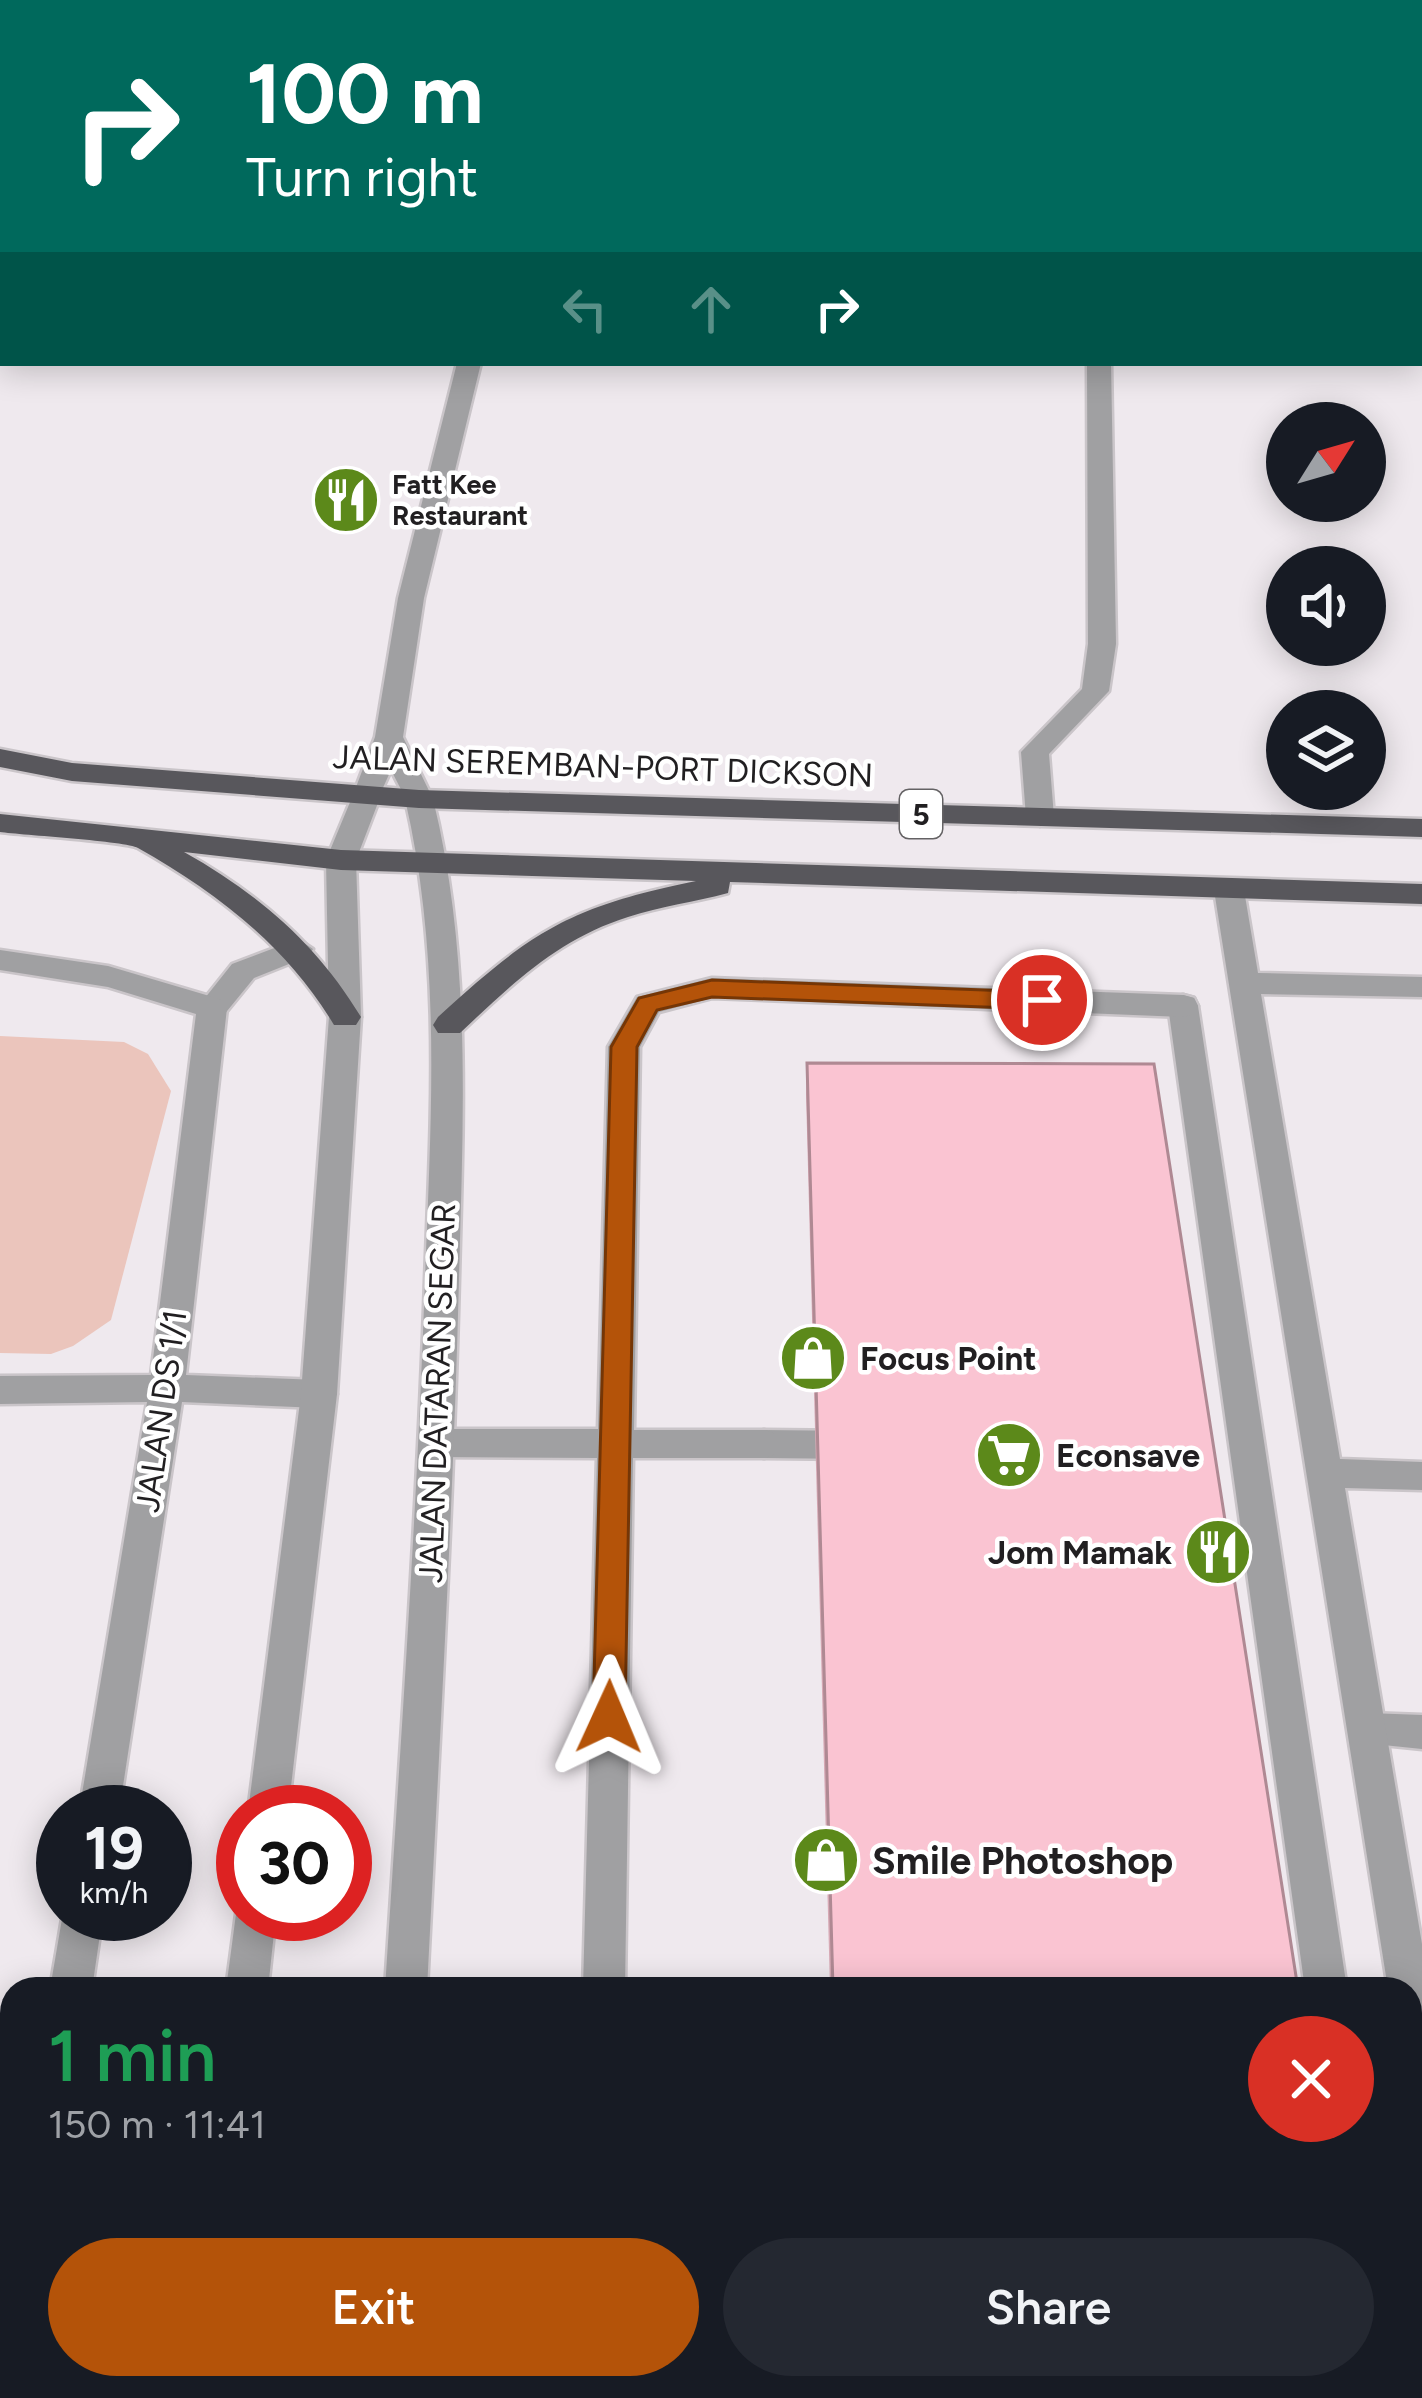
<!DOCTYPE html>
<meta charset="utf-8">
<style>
:root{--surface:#171b24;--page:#242831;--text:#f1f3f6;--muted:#9ea1a6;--accent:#b45309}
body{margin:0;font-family:Figtree,sans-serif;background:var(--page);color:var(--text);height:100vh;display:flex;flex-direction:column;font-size:45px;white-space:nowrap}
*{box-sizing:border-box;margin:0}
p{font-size:39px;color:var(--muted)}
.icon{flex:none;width:66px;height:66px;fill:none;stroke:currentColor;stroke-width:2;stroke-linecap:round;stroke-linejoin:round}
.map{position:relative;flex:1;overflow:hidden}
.panel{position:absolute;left:0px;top:1977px;width:1422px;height:423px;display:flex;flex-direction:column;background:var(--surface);border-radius:36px 36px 0 0;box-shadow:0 6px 30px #0003}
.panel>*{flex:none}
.top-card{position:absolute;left:0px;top:0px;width:1422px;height:366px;box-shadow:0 6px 30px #0003;background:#00695c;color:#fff;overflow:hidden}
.needle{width:78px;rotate:53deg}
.fabs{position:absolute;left:1266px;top:402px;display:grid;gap:24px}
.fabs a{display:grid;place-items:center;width:120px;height:120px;border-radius:50%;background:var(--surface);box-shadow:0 6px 30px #0003;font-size:60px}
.speed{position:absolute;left:36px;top:1785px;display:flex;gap:24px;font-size:60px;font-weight:700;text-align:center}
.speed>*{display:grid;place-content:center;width:156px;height:156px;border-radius:50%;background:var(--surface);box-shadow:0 6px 30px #0003;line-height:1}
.speed small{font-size:30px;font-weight:400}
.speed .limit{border:18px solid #d22;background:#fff;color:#111}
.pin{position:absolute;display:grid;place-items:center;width:102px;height:102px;color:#fff;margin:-51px;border:6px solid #fff;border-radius:50%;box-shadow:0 3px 12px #0007}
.me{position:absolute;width:132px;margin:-66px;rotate:1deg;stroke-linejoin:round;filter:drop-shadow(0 0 9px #0008)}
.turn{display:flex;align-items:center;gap:42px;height:252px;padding:0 48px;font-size:54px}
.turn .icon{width:156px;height:156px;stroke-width:2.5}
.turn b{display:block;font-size:84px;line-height:102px}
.lanes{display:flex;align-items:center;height:114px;padding:0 48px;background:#0003;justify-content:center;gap:60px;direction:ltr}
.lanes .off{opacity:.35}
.round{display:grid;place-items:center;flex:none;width:126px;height:126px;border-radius:63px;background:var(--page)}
.summary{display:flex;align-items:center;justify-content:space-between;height:204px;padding:0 48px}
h1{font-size:72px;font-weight:600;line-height:90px;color:#1e9e55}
.primary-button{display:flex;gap:24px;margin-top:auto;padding:24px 48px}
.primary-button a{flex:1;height:138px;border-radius:72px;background:var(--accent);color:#fff;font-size:48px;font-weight:600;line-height:138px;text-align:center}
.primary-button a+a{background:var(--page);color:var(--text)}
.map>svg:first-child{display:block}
.green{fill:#ebc5bc}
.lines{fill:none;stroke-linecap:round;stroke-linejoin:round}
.service-casing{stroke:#cac5c9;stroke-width:5}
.minor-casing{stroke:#cac5c9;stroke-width:5}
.tertiary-casing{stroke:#cac5c9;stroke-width:5}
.trunk-casing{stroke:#cac5c9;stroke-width:5}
.service{fill:#a0a0a2;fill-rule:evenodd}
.minor{fill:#a0a0a2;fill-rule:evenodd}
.tertiary{fill:#a0a0a2;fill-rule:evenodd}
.trunk{fill:#58575c;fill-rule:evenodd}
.wall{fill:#d7a9b5}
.building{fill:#fac4d2;stroke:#af8993;stroke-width:3}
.route{fill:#b45309;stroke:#753606;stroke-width:3}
.labels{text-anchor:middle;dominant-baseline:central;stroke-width:9;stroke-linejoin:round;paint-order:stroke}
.far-poi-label{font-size:27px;font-weight:bold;fill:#211f21;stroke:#fff;text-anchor:start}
.shield{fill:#fff;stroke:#646264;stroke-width:3}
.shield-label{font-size:30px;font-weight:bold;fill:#211f21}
.street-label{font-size:33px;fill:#211f21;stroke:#fff}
.poi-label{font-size:33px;font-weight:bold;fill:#211f21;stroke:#fff;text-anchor:start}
.near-poi-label{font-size:39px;font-weight:bold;fill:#211f21;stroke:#fff;text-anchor:start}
</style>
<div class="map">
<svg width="1422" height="2398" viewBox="0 0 1422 2398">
<rect width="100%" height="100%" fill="#efe9ee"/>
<path class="green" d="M0,1036L124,1042L148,1054L171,1091L111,1320L73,1346L51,1354L0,1353Z"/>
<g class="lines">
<g class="service-casing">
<path id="service" d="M3,273V294L0,295V274Z
M298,939L313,949L309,956L254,978L223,1016H201L197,1008L232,964Z
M1183,995L1194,998L1198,1006L1347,1989H1305L1168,1006L1172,998Z
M764,1430L858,1431L871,1435L876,1445L871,1455L858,1459L764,1458L751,1454L746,1444L751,1434Z
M1368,1713L1422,1715V1749L1354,1742L1349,1730L1354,1718Z
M0,2257H12V2301H0Z
M1361,2388H1407L1409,2398H1363Z"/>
</g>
<g class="minor-casing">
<path id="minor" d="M1419,186H1422V200H1419Z
M457,363H481L424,598L403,737L433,799L419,808L409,805L391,770L377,801L367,804L353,795L375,737L398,598Z
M1087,363H1111L1116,644L1109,691L1049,754L1054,817L1040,826L1026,817L1021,752L1082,689L1088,644Z
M1229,880L1244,890L1258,973L1422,977V997L1261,994L1340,1459L1422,1462V1490L1345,1488L1422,1944V2088L1410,2083V1989H1388L1214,890Z
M0,950L108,966L223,1000L227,1008L186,1375L319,1380L331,1384L337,1394L331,1404L319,1408L182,1402L119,1812H79L147,1402L0,1404V1376L151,1375L196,1014L108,987L0,970Z
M712,978L1183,995L1194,998L1198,1006L1194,1014L1183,1017L712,998L659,1012L640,1047L634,1430H764L777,1434L782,1444L777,1454L764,1458H633L625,1989H583L597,1458L438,1457L425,1453L420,1443L425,1433L438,1429H598L608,1047L637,997Z
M63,1913L103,1914L92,1989H50Z
M12,2337V2388H30L29,2398H0V2342Z
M572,2388H618V2398H572Z"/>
</g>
<g class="tertiary-casing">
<path id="tertiary" d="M367,786L381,795L356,860L361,1017L337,1394L288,1812H248L301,1394L329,1017L326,860L353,795Z
M419,790L433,799C472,958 463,1117 459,1279C453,1516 439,1752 427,1989H385C400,1753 417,1516 425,1279C431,1117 442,958 405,799Z
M242,1901L243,1914H276L268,1989H226L236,1914Z
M175,2388H221L220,2398H174Z
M359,2388H405L404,2398H358Z"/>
</g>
<g class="trunk-casing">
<path id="trunk" d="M0,749L72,763L419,790L1422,819V837L419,808L72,781L0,767Z
M0,814L341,850L1422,884V904L730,882L728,893C695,902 661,906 628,917C558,939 512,984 460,1033H438L433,1025L438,1017C532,931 569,907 696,881L341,870L184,852C259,894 317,944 361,1017L356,1025H334C287,946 216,892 138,848C127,841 21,835 0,832Z"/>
</g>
<use href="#service" class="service"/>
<use href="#minor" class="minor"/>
<use href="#tertiary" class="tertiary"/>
<use href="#trunk" class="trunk"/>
</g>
<path class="wall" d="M807,1063L1298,1989H830L806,1094Z"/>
<path class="building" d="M807,1063L1154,1064L1298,1989H833Z
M844,2388H1359L1361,2398H844Z"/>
<path class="route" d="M712,980L1042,992L1055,1000L1042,1009L712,997L657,1010L637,1047L625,1717L621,1727L609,1731L598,1727L593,1717L611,1047L639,998Z"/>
<defs>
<g id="restaurant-disc" transform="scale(3.45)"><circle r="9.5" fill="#5c891a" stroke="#fff"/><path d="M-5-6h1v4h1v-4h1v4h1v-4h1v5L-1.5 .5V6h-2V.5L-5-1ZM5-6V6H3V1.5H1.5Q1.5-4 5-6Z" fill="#fff"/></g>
<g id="shop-disc" transform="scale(3.45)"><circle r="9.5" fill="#5c891a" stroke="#fff"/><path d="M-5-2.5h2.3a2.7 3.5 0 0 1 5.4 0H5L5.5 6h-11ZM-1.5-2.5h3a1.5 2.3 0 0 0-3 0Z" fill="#fff"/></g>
<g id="supermarket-disc" transform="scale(3.45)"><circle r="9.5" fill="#5c891a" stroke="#fff"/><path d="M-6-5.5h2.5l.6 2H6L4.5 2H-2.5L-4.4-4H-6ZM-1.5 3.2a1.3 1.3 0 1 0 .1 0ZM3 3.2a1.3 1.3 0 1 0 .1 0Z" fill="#fff"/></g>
</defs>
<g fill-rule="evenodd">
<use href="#restaurant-disc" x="346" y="500"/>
<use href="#shop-disc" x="813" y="1358"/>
<use href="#supermarket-disc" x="1009" y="1455"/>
<use href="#restaurant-disc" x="1218" y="1552"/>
<use href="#shop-disc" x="826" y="1860"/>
</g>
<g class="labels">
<g class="far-poi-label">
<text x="392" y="484">Fatt Kee<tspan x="392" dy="31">Restaurant</tspan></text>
</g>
<rect class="shield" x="900" y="790" width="42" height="48" rx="9"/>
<g class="shield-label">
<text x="921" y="814">5</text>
</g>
<g class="street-label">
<text transform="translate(603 766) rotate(2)">JALAN SEREMBAN-PORT DICKSON</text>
<text transform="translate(437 1393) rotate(-88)">JALAN DATARAN SEGAR</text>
<text transform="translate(161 1411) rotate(-82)">JALAN DS 1/1</text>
</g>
<g class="poi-label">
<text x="860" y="1358">Focus Point</text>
<text x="1056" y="1455">Econsave</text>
<text x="1172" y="1552" text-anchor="end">Jom Mamak</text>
</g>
<g class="near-poi-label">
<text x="872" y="1860">Smile Photoshop</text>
</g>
</g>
</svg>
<div class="fabs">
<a><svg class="needle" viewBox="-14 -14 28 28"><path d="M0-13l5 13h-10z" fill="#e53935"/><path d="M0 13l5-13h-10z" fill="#9ea1a6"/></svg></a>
<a><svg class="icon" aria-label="sound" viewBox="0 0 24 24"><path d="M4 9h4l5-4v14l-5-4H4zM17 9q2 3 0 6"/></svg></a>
<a><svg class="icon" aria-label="layers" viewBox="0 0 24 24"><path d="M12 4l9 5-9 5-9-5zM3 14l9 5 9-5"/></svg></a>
</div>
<div class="speed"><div>19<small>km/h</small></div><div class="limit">30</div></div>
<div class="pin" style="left:1042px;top:1000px;background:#d93025"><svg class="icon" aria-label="arrive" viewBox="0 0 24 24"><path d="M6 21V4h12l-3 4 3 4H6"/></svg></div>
<svg class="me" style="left:609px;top:1717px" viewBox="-20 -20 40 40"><path d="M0-17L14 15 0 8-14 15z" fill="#b45309" stroke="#fff" stroke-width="4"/></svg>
<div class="top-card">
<div class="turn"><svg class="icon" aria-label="right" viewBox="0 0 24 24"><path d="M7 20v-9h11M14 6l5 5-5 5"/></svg><div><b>100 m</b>Turn right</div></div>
<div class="lanes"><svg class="icon off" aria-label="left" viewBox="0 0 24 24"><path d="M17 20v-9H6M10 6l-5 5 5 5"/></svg><svg class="icon off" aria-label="ahead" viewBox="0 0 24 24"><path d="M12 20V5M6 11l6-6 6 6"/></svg><svg class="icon" aria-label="right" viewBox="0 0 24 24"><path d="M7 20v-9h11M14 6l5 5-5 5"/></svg></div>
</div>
<section class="panel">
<div class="summary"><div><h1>1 min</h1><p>150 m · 11:41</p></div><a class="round" style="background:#d93025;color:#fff"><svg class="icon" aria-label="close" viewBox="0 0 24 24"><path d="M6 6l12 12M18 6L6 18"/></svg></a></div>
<div class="primary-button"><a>Exit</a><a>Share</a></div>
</section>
</div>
